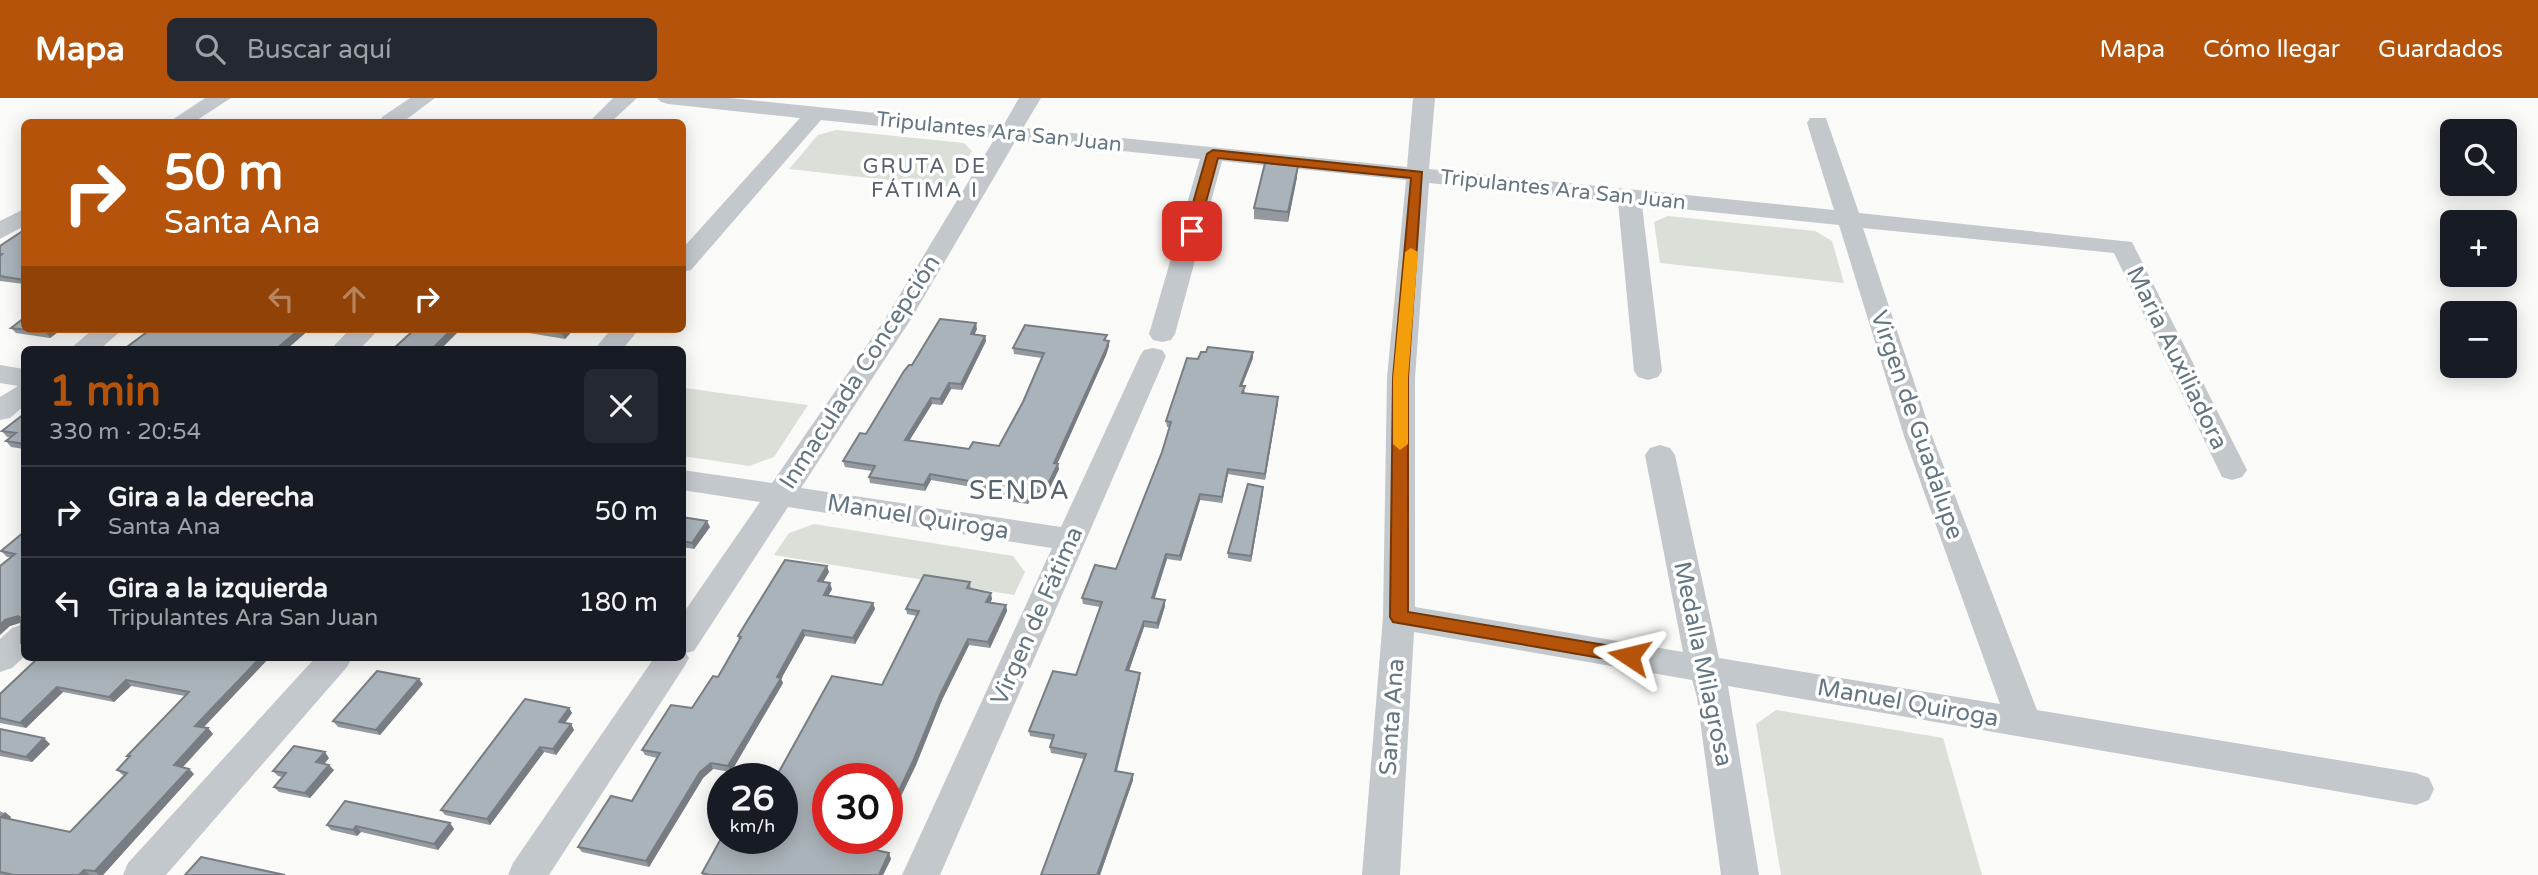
<!DOCTYPE html>
<html lang="es">
<meta charset="utf-8">
<style>
:root{--surface:#171b24;--page:#242831;--text:#f1f3f6;--muted:#9ea1a6;--line:#363941;--accent:#b45309}
body{margin:0;font-family:"Varela Round",sans-serif;background:var(--page);color:var(--text);height:100vh;display:flex;flex-direction:column;font-size:26px;white-space:nowrap}
*{box-sizing:border-box;margin:0}
p{font-size:23px;color:var(--muted)}
.icon{flex:none;width:38px;height:38px;fill:none;stroke:currentColor;stroke-width:2;stroke-linecap:round;stroke-linejoin:round}
.map{position:relative;flex:1;overflow:hidden}
.sheet{position:absolute;left:21px;top:248px;width:665px;height:315px;display:flex;flex-direction:column;background:var(--surface);border-radius:10px;box-shadow:0 4px 18px #0003}
.sheet>*{flex:none}
.banner{position:absolute;left:21px;top:21px;width:665px;height:214px;border-radius:10px;box-shadow:0 4px 18px #0003;background:#b45309;color:#fff;overflow:hidden}
.fabs{position:absolute;left:2440px;top:21px;display:grid;gap:14px}
.fabs a{display:grid;place-items:center;width:77px;height:77px;border-radius:10px;background:var(--surface);box-shadow:0 4px 18px #0003;font-size:35px}
.speed{position:absolute;left:707px;top:665px;display:flex;gap:14px;font-size:35px;font-weight:700;text-align:center}
.speed>*{display:grid;place-content:center;width:91px;height:91px;border-radius:50%;background:var(--surface);box-shadow:0 4px 18px #0003;line-height:1}
.speed small{font-size:18px;font-weight:400}
.speed .limit{border:10px solid #d22;background:#fff;color:#111}
.pin{position:absolute;display:grid;place-items:center;width:60px;height:60px;color:#fff;margin:-30px;border-radius:14px;box-shadow:0 4px 10px #0006}
.me{position:absolute;width:77px;margin:-38px;rotate:280deg;stroke-linejoin:round;filter:drop-shadow(0 0 5px #0008)}
.turn{display:flex;align-items:center;gap:24px;height:147px;padding:0 28px;font-size:32px}
.turn .icon{width:91px;height:91px;stroke-width:2.5}
.turn b{display:block;font-size:49px;line-height:60px}
.lanes{display:flex;align-items:center;height:66px;padding:0 28px;background:#0003;justify-content:center;gap:35px;direction:ltr}
.lanes .off{opacity:.35}
.round{display:grid;place-items:center;flex:none;width:74px;height:74px;border-radius:10px;background:var(--page)}
.head{display:flex;align-items:center;justify-content:space-between;height:119px;padding:0 28px}
h1{font-size:42px;font-weight:700;line-height:52px;color:var(--accent)}
ul{padding:0;list-style:none}
li{display:flex;align-items:center;gap:21px;height:91px;padding:0 28px;border-top:2px solid var(--line)}
li div{flex:1}
li b{display:block;font-size:26px}
li em{font-style:normal}
header{display:flex;align-items:center;gap:42px;box-sizing:border-box;height:98px;padding:0 35px;background:var(--accent);color:#fff}
header strong{font-size:33px}
nav{display:flex;gap:38px;margin-inline-start:auto;font-size:24px}
.search{width:490px;height:63px;background:var(--page);display:flex;align-items:center;gap:18px;box-sizing:border-box;padding:0 24px;border-radius:10px;color:var(--muted);font-size:26px}
.map>svg:first-child{display:block}
.green{fill:#dadfd7}
.lines{fill:none;stroke-linecap:round;stroke-linejoin:round}
.minor{fill:#c3c8cc;fill-rule:evenodd}
.wall{fill:#929a9f}
.shaded-wall{fill:#777d82}
.building{fill:#aab3b9;stroke:#777d82;stroke-width:2}
.route{fill:#b45309;stroke:#753606;stroke-width:2}
.slow{fill:#f59e0b}
.labels{text-anchor:middle;dominant-baseline:central;stroke-width:7;stroke-linejoin:round;paint-order:stroke}
.far-street-label{font-size:21px;fill:#657683;stroke:#fff}
.far-neighbourhood-label{font-size:21px;letter-spacing:2px;fill:#57646e;stroke:#fff}
.street-label{font-size:24px;fill:#657683;stroke:#fff}
.neighbourhood-label{font-size:26px;letter-spacing:2px;fill:#57646e;stroke:#fff}
</style>
<header>
<strong>Mapa</strong>
<div class="search"><svg class="icon" aria-label="search" viewBox="0 0 24 24"><circle cx="10" cy="10" r="6"/><path d="M15 15l6 6"/></svg>Buscar aquí</div>
<nav><a>Mapa</a><a>Cómo llegar</a><a>Guardados</a></nav>
</header>
<div class="map">
<svg width="2538" height="777" viewBox="0 0 2538 777">
<rect width="100%" height="100%" fill="#fafaf8"/>
<path class="green" d="M836,32L964,45L972,53L950,89L789,71L818,37Z
M1668,118L1815,133L1832,143L1844,185L1660,165L1654,124Z
M683,289L685,290L808,307L774,359L749,368L683,358Z
M814,426L1013,458L1025,474L1014,497L774,457L789,435Z
M1776,612L1943,640L1982,777H1781L1756,626Z"/>
<g class="lines">
<path class="minor" d="M205,0H231L194,24H169Z
M410,0H435L403,24H380L382,19Z
M613,0H637L611,24H589Z
M657,0H730L1003,28L1019,0H1041L1023,30L1407,69L1413,0H1435L1429,71L1834,112L1807,25L1810,20H1826L1859,115L2132,144L2247,372L2242,379L2232,382L2222,379L2114,155L1863,130L1932,338L2037,612L2416,675L2429,680L2434,691L2429,702L2416,707L1728,588L1759,777H1721L1697,599L1692,582L1414,534L1400,777H1362L1383,519L1387,280L1406,82L1222,63L1175,236L1171,242L1162,244L1153,242L1149,236L1200,61L1016,42L911,221L801,390L1061,429L1140,258L1144,252L1153,250L1162,252L1166,258L940,777H902L1052,450L788,409L694,553L686,555L689,560L684,569L549,777H508L513,765L654,560H682V517L760,404L682,392V372L772,385L885,221L995,40L821,22L691,172L682,174V151L800,20L668,6L661,4ZM1429,85L1618,104L1634,273L1638,279L1648,282L1658,279L1662,273L1642,107L1839,127L1904,338L2000,606L1719,560L1675,357L1670,350L1660,347L1650,350L1645,357L1683,554L1415,509V280Z
M24,111V128L0,141V123Z
M93,231H123L99,252H69Z
M350,231H379L359,252H330Z
M611,231H639L622,252H594Z
M0,267L24,271V308L10,320L0,322V299L18,288L0,285Z
M24,526V559L12,570L0,574V541L12,530Z
M315,560H352L347,569L166,777H123L128,765Z"/>
</g>
<path class="wall" d="M1297,79L1288,124L1254,121V110Z
M24,132V186L0,183V148Z
M11,230L24,231H62L50,240L16,235Z
M526,231H574L565,241L529,235Z
M977,231L974,236L985,238L986,243L962,292L951,291L942,307L932,306L909,343L969,351L999,348L1023,304L1042,260L1014,256L1013,250L1109,243V248L1106,257L1057,366L1059,371L1045,400L1032,398L1028,406L995,401L994,396L996,393L931,382L925,393L870,385L869,379L872,373L845,369L843,363L866,336L912,267Z
M1206,254H1253V260L1242,288L1245,294L1244,295L1278,305L1265,382L1228,376L1222,405L1200,402L1181,463L1167,461L1154,500L1165,502V508L1158,531L1144,529L1129,573L1140,575V580L1117,673L1133,676V682L1100,777H1041L1084,661L1051,655L1050,649L1053,642L1030,638L1029,633L1076,577L1100,509L1083,506L1082,500L1116,471L1162,354L1170,329H1167L1166,323L1198,261Z
M24,316V351L11,349L6,343L11,339H7L2,333Z
M1263,395L1251,464L1228,460V455Z
M682,419L710,429L694,451L682,449Z
M24,434V549L21,545V524L10,528V459H7L1,453Z
M829,474L823,484L832,491L828,498L873,505L875,511L855,546L805,538L781,581L783,585L731,674L713,671L703,680L649,769L582,754L578,749L632,703L657,660L645,657L642,652L692,610L718,579L739,542L738,538Z
M970,484L971,491L992,501L990,505L1006,507L1007,513L990,550L969,547L942,602L916,667L875,752L891,761L883,777H703L702,775L782,740L882,587L917,518L907,516L906,511Z
M269,560L204,629L208,630L213,636L183,669L189,671L194,676L103,777H0V713L11,719L10,721L70,734L124,678L117,672L129,659L127,658L185,598L131,588L114,604L63,594L26,630L0,625V596Z
M586,560H605L603,563Z
M423,586L380,637L338,629L333,623Z
M569,610L572,615L565,625L571,626L574,632L556,657L544,654L490,727L445,717L441,712Z
M0,631L50,646L32,664L0,658Z
M329,660L324,666L334,672L310,700L279,694L274,689L282,679L278,678L273,673Z
M450,725L454,731L438,752L361,734L357,738L331,732L327,727Z"/>
<path class="shaded-wall" d="M1298,68L1297,79L1288,124V114Z
M976,225L977,231L972,242L971,236Z
M50,231H62L50,240L46,234Z
M300,231H310L286,252H275Z
M452,231H461L440,252H431Z
M566,231H574L565,241L562,235Z
M985,238L986,243L962,292L961,286Z
M1109,243V248L1106,257L1055,371L1054,365Z
M1253,254V260L1240,293V288Z
M949,285L951,291L942,307L940,301Z
M1278,299V305L1265,382V376Z
M931,300L932,306L906,348L905,342Z
M1058,366L1059,371L1045,400L1044,394Z
M1228,371V376L1222,405V399Z
M930,376L931,382L925,393L924,387Z
M1263,389V395L1251,464V458Z
M1031,392L1032,398L1028,406L1027,400Z
M1200,396V402L1181,463L1180,458Z
M707,423L710,429L694,451L692,445Z
M1166,456L1167,461L1153,506L1152,500Z
M827,468L829,474L820,489L818,483Z
M830,485L832,491L826,502L824,497Z
M991,495L992,501L987,510L986,504Z
M1165,502V508L1158,531L1157,525Z
M873,505L875,511L855,546L853,540Z
M1006,507L1007,513L990,550L988,544Z
M18,518L23,524L10,528L0,537V527L5,522Z
M1144,523V529L1127,578L1126,572Z
M803,532L805,538L781,581L783,585L731,674L728,668Z
M968,541L969,547L942,602L916,667L887,727V718L940,597Z
M260,560H269L200,633L195,628Z
M1140,575V580L1115,679V673Z
M419,581L423,586L380,637L376,632Z
M126,582L131,588L114,604L109,599Z
M57,589L63,594L26,630L20,625Z
M569,610L572,615L562,629L559,624Z
M571,626L574,632L556,657L553,651Z
M208,630L213,636L179,673L174,667Z
M44,640L50,646L32,664L26,659Z
M540,649L544,654L490,727L487,721Z
M325,654L329,660L321,670L316,664Z
M711,665L713,671L703,680L649,769L646,763L700,674Z
M329,667L334,672L310,700L305,695Z
M189,671L194,676L103,777H99L95,773Z
M1133,676V682L1100,777H1097Z
M5,714L11,719L6,724L0,719Z
M450,725L454,731L438,752L434,746Z
M356,728L361,734L357,738L353,732Z
M876,740H881L873,757L871,751Z
M889,755L891,761L883,777H879Z
M84,772L90,777H79Z"/>
<path class="building" d="M1265,65L1298,68L1288,114L1254,110Z
M24,132V182L0,178V158L2,156H0V148Z
M24,220V231H50L46,234L11,230Z
M940,221L976,225L971,236L985,238L961,286L949,285L940,301L931,300L905,342L969,351L973,344L999,348L1023,304L1044,255L1013,250L1025,227L1107,237L1104,242L1109,243L1106,251L1054,365L1058,366L1044,394L1031,392L1027,400L994,396L998,388L930,376L924,387L869,379L875,368L843,363L860,335L866,336L904,273L909,267H912Z
M151,231H300L275,252H143L127,249Z
M415,231H452L431,252H392Z
M533,231H566L562,235Z
M1208,249L1253,254L1240,288H1245L1242,295L1278,299L1265,376L1228,371L1222,399L1200,396L1180,458L1166,456L1152,500L1165,502L1157,525L1144,523L1126,572L1140,575L1115,673L1133,676L1097,777H1041L1086,656L1050,649L1054,637L1029,633L1053,573L1076,577L1102,504L1082,500L1095,467L1116,471L1162,354L1171,324L1166,323L1187,260L1198,261L1201,254H1206Z
M24,316V346L6,343L16,335L2,333Z
M1248,386L1263,389L1251,458L1228,455Z
M682,419L707,423L692,445L682,443Z
M24,434V546L21,545V520L18,518L5,522L0,527V468L15,456L1,453Z
M785,462L827,468L818,483L830,485L824,497L873,505L853,540L803,532L777,579L781,580L728,668L711,665L700,674L646,763L578,749L611,698L632,703L660,655L642,652L671,607L692,610L713,578L718,579L741,539L738,538Z
M924,477L970,484L967,490L991,495L986,504L1006,507L988,544L968,541L940,597L914,661L887,718V681H828V740H876L871,751L889,755L879,777H710L702,775L723,737V740H782V681H775L832,578L882,587L919,513L906,511Z
M38,560H260L195,628L208,630L174,667L189,671L95,773L84,772L79,777H14L0,774V719L70,734L127,675L117,672L130,658H127L189,594L126,582L109,599L57,589L20,625L0,620V596Z
M377,573L419,581L376,632L333,623Z
M525,601L569,610L559,624L571,626L553,651L540,649L487,721L441,712Z
M0,631L44,640L26,659L0,653Z
M294,648L325,654L316,664L329,667L305,695L274,689L286,675L273,673Z
M345,703L450,725L434,746L356,728L353,732L327,727Z
M201,759L285,777H185Z"/>
<path class="route" d="M1213,52L1422,74L1408,280V514L1629,551L1635,553L1638,558L1635,563L1629,565L1393,524L1390,519L1393,280L1411,80L1218,60L1198,133L1196,136H1187L1185,133L1207,56Z"/>
<path class="slow" d="M1411,150L1418,154L1408,280V346L1400,352L1393,346V280L1405,154Z"/>
<g class="labels">
<g class="far-street-label">
<text transform="translate(999 34) rotate(6)">Tripulantes Ara San Juan</text>
<text transform="translate(1563 92) rotate(6)">Tripulantes Ara San Juan</text>
</g>
<g class="far-neighbourhood-label">
<text x="925" y="68">GRUTA DE<tspan x="925" dy="24">FÁTIMA I</tspan></text>
</g>
<g class="street-label">
<text transform="translate(2177 260) rotate(64)">Maria Auxiliadora</text>
<text transform="translate(860 274) rotate(-57)">Inmaculada Concepción</text>
<text transform="translate(1917 327) rotate(71)">Virgen de Guadalupe</text>
<text transform="translate(918 419) rotate(9)">Manuel Quiroga</text>
<text transform="translate(1037 518) rotate(-66)">Virgen de Fátima</text>
<text transform="translate(1703 566) rotate(78)">Medalla Milagrosa</text>
<text transform="translate(1908 605) rotate(10)">Manuel Quiroga</text>
<text transform="translate(1392 619) rotate(-86)">Santa Ana</text>
</g>
<g class="neighbourhood-label">
<text x="1020" y="392">SENDA</text>
</g>
</g>
</svg>
<div class="fabs">
<a><svg class="icon" aria-label="search" viewBox="0 0 24 24"><circle cx="10" cy="10" r="6"/><path d="M15 15l6 6"/></svg></a>
<a>+</a>
<a>−</a>
</div>
<div class="speed"><div>26<small>km/h</small></div><div class="limit">30</div></div>
<div class="pin" style="left:1192px;top:133px;background:#d93025"><svg class="icon" aria-label="arrive" viewBox="0 0 24 24"><path d="M6 21V4h12l-3 4 3 4H6"/></svg></div>
<svg class="me" style="left:1629px;top:558px" viewBox="-20 -20 40 40"><path d="M0-17L14 15 0 8-14 15z" fill="#b45309" stroke="#fff" stroke-width="4"/></svg>
<div class="banner">
<div class="turn"><svg class="icon" aria-label="right" viewBox="0 0 24 24"><path d="M7 20v-9h11M14 6l5 5-5 5"/></svg><div><b>50 m</b>Santa Ana</div></div>
<div class="lanes"><svg class="icon off" aria-label="left" viewBox="0 0 24 24"><path d="M17 20v-9H6M10 6l-5 5 5 5"/></svg><svg class="icon off" aria-label="ahead" viewBox="0 0 24 24"><path d="M12 20V5M6 11l6-6 6 6"/></svg><svg class="icon" aria-label="right" viewBox="0 0 24 24"><path d="M7 20v-9h11M14 6l5 5-5 5"/></svg></div>
</div>
<section class="sheet">
<div class="head"><div><h1>1 min</h1><p>330 m · 20:54</p></div><a class="round"><svg class="icon" aria-label="close" viewBox="0 0 24 24"><path d="M6 6l12 12M18 6L6 18"/></svg></a></div>
<ul>
<li><svg class="icon" aria-label="right" viewBox="0 0 24 24"><path d="M7 20v-9h11M14 6l5 5-5 5"/></svg><div><b>Gira a la derecha</b><p>Santa Ana</p></div><em>50 m</em></li>
<li><svg class="icon" aria-label="left" viewBox="0 0 24 24"><path d="M17 20v-9H6M10 6l-5 5 5 5"/></svg><div><b>Gira a la izquierda</b><p>Tripulantes Ara San Juan</p></div><em>180 m</em></li>
</ul>
</section>
</div>
